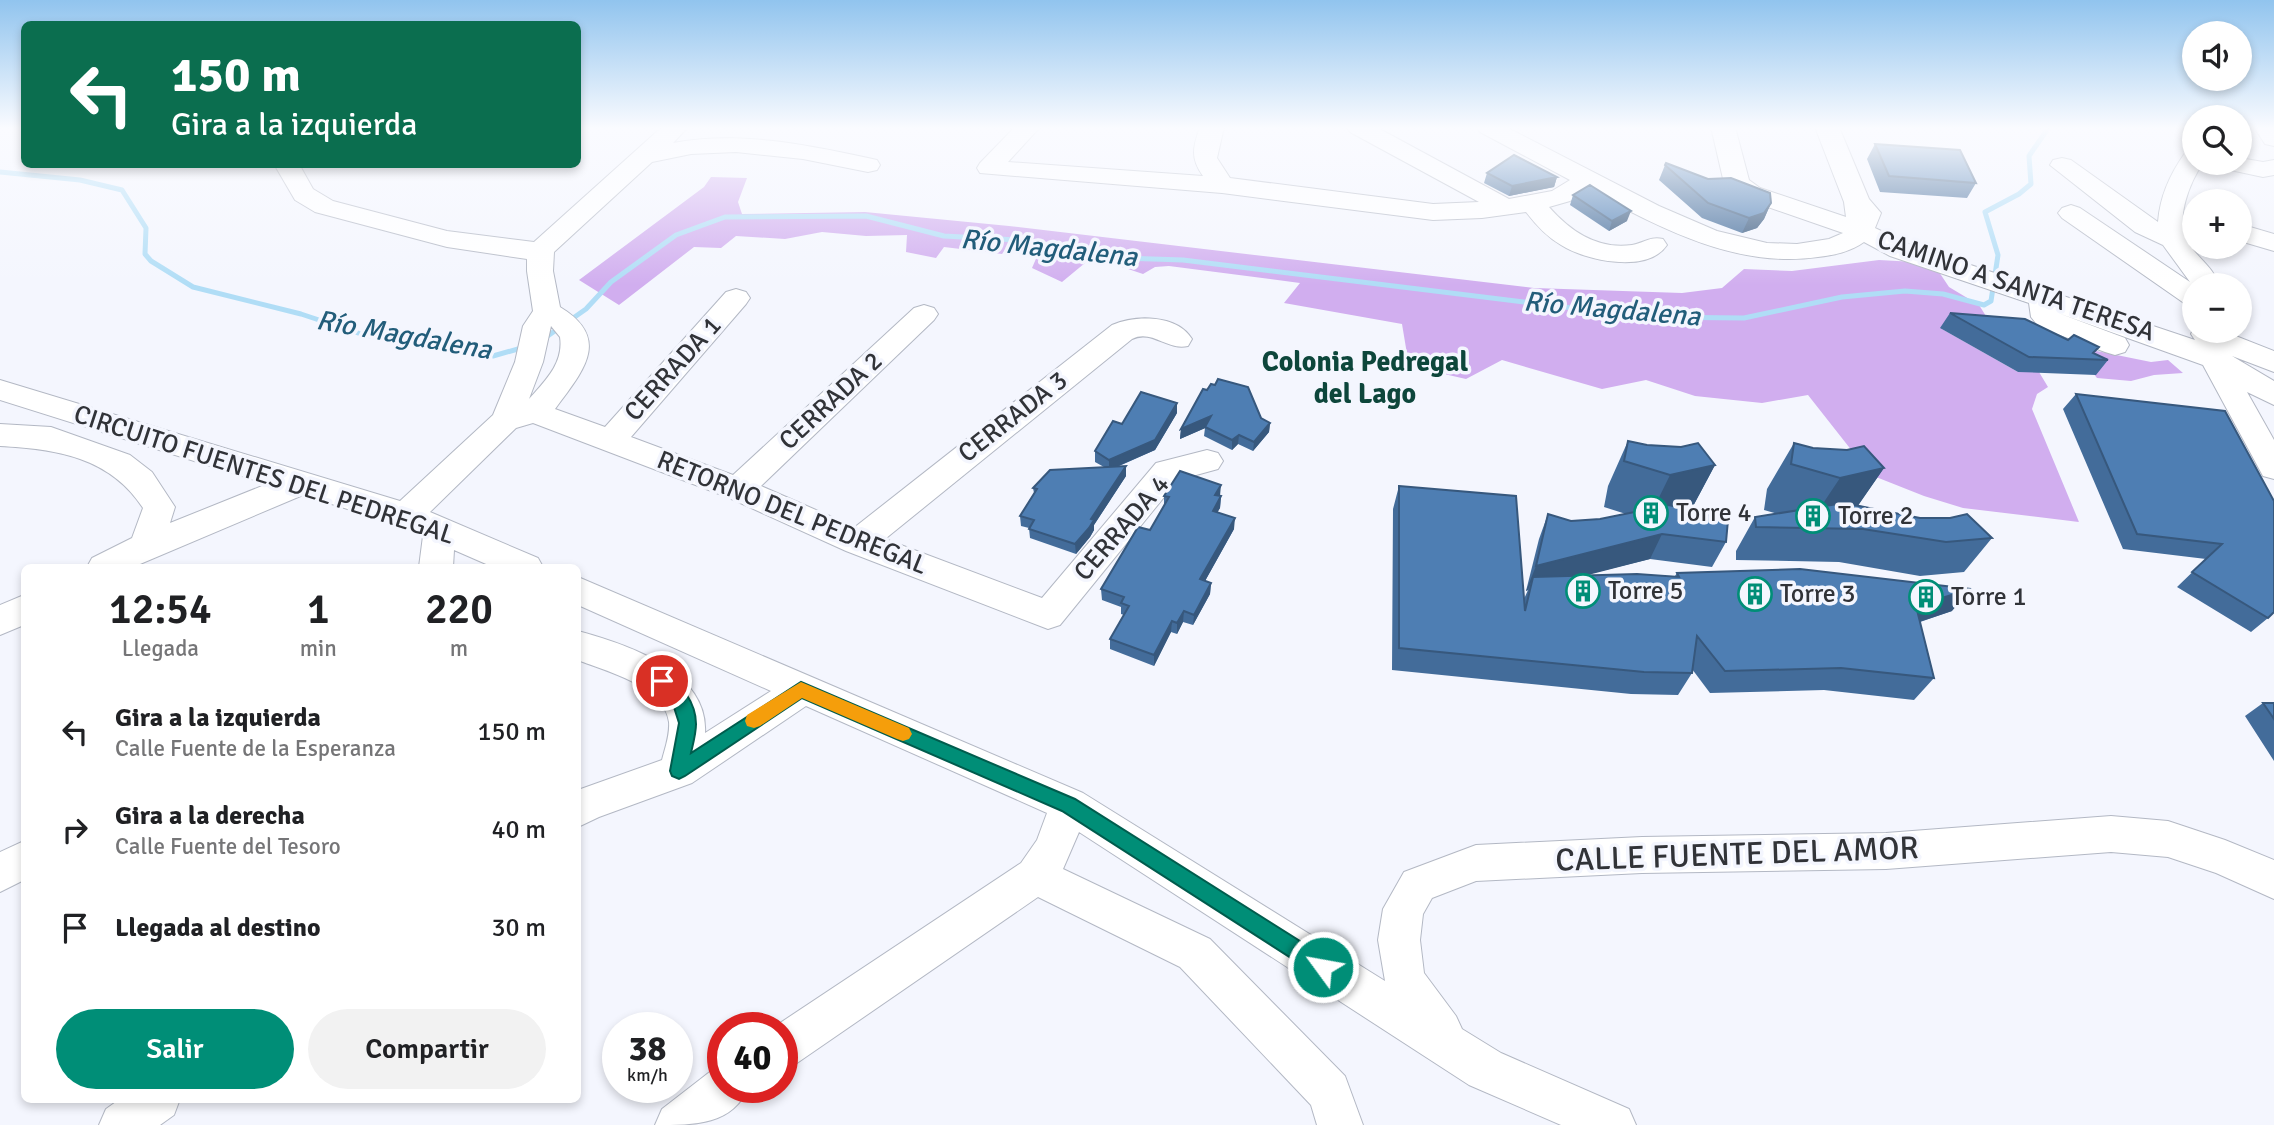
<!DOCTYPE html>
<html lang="es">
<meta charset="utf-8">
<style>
:root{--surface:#fff;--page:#f2f2f2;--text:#202124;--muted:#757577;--accent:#008e77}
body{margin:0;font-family:Signika,sans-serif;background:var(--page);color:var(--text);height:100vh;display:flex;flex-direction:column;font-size:26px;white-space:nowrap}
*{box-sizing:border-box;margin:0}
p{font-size:23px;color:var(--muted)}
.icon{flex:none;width:38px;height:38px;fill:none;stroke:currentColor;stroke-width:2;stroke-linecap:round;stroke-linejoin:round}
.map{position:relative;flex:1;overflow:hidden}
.panel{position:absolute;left:21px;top:564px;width:560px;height:539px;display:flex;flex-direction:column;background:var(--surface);border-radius:10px;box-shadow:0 4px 10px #0003}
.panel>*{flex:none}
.top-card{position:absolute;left:21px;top:21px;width:560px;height:147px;border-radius:10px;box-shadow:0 4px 10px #0003;background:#0b6e4f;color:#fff;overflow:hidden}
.fabs{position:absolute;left:2182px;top:21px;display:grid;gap:14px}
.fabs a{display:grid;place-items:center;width:70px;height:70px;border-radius:50%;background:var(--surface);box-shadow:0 4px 10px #0003;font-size:35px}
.speed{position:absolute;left:602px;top:1012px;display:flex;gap:14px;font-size:35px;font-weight:700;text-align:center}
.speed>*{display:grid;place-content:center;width:91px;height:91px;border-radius:50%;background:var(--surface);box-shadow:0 4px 10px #0003;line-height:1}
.speed small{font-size:18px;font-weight:400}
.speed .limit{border:10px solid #d22;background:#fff;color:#111}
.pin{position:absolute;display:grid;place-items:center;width:60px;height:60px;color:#fff;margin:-30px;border:4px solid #fff;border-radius:50%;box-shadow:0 2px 7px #0007}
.me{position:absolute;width:77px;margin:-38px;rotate:302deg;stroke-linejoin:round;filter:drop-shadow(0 0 5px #0008)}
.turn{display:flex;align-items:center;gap:24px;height:147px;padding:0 35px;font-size:32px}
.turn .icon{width:91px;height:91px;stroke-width:2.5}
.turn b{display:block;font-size:49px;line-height:60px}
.eta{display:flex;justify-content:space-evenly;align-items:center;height:119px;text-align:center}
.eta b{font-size:42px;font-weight:600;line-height:49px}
.action{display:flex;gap:14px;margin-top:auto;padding:14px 35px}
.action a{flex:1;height:80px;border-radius:42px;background:var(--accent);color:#fff;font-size:28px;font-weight:600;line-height:80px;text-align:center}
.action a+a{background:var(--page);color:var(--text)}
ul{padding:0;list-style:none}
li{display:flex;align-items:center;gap:21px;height:98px;padding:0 35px}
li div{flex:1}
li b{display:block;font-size:26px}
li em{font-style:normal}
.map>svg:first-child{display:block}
.forest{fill:#d1aeef}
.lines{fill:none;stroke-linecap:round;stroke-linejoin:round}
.stream{stroke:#b0ddf6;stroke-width:5}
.minor-casing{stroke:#b3b8c4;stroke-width:2}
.minor{fill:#fff;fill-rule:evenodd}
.wall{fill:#436c9a}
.shaded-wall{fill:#37587d}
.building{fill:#4e7eb3;stroke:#37587d;stroke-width:2}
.route{fill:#008e77;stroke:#005c4d;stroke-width:2}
.slow{fill:#f59e0b}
.labels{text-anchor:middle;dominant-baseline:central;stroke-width:7;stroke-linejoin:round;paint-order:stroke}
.street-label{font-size:26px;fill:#313338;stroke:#f4f6fe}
.poi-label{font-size:26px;fill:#313338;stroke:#f4f6fe;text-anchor:start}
.water-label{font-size:28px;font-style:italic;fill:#225d7a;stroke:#f4f6fe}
.neighbourhood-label{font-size:28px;font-weight:bold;fill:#0d463b;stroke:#f4f6fe}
.near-street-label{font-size:32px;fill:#313338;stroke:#f4f6fe}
</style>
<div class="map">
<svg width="2274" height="1125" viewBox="0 0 2274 1125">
<rect width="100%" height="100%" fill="#f4f6fe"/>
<path class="forest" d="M711,177L747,178L738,202L742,214L865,212L1009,226L1534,288L1682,293L1722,288L1744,269L1792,271L1879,260L1933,263L1949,287L1979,305L1996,332L1942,329L2018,372H2039L2048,387L2037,394L2032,409L2079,522L1963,508L1924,496L1871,475L1808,395L1762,403L1695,396L1646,380L1602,389L1502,360L1466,379L1409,366L1402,324L1284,303L1300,283L1169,266L1155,267L1143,274L1110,263H1085L1062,282L1032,268L1038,254L1005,250L1002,254L944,247L936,258L906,252L907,235L866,236L822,232L785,239L736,236L721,248L694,247L619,305L579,280L704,187Z
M2072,346L2151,362L2168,360L2183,373L2154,375L2131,381L2097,378Z"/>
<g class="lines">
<path class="stream" d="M0,172L80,180L122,190L146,228L145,254L151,261L193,287L301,314L361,334L458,353L493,356L525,347
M542,340L586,309L611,282L676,235L725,217L866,216L944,236L1017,240L1122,258L1183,260L1646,317L1744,318L1842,297L1905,291L1943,294L1984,305L1991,301L1998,255L1985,212L2019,194L2031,184L2029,156L2049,127"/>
<g class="minor-casing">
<path id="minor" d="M662,127H688L673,143C738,131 804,144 868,158L877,160L880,165L877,170L868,172L803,159L736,152L691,154L652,162L554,252L553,271L560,307C613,339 582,372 555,409L605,427L726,292L736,289L746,292L750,298L746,304L631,437L733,475L914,308L924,305L934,308L938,314L934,320L761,486L855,527L1112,325C1135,315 1177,314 1192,339L1188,346C1167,351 1152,329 1132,339L885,539L1042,598L1156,463L1207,450L1218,453L1223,461L1218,469L1178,480L1060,625L1048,629L846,551L727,497L533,423L516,428L430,512L538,558L543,567H493L454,550L453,567H419L423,536L395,524L303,495L133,567H87L92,558L132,538L143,508C110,457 56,449 0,446V424L51,427L130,455L152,472L175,507L170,523L267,484L0,400V380L400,501L493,415L515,362L523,326L533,311L527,271V259L447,247L315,212L295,200L274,164H299L313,189L333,201L447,231L534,242ZM551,326L560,337C564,363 545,381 529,399L543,362Z
M1015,127H1040L1008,162L1203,176C1190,158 1193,147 1200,127H1224L1217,158L1230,178L1433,204L1479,202L1350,132L1346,127H1376L1509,199L1552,191L1570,180L1480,132L1476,127H1506L1659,206L1717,231L1767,243L1797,244L1829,239L1843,233L1742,198L1724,183L1711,127H1735L1749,180L1760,188L1846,217L1844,202L1815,127H1839L1869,199L1881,213L1875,228L1908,244L2195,340L2191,334L2194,328V331H2223L2274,351V372L2232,356L2274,381V405L2247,392L2274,440V479L2263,476L2203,365L2058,313L2125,338L2129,345L2125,352L2115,355L2105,352L2039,327L2031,317L2029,303L1890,256L1864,242C1850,252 1834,255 1818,257C1735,269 1659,227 1589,190L1570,201L1549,207C1570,231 1598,250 1632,245C1644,243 1650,236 1663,239L1667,245C1648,274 1586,261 1561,245C1547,237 1536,225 1526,212L1482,218L1433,220L1222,193L980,173L977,168L980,163Z
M2254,127H2274V146L2265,144Z
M2194,151V163H2203C2190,182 2175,218 2187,241C2196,257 2213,266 2219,285H2194V306L2184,303L2062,218L2058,213L2062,208L2071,205L2080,208L2190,282L2163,245L2135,232L2050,165L2053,160L2062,158L2071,160L2158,222C2160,196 2170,174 2185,153Z
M2240,158L2263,162L2274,160V175L2263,177L2221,168L2218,163H2240Z
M2240,224L2274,234V251L2240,241Z
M578,577L1083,793L1385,981L1378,940L1383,909L1404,872L1476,845L1642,837L1886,833L2111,816L2168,821L2225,840L2274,860V899L2216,873L2168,857L2111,852L1886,869L1642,873L1476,881L1432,898L1423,914L1420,940L1424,973L1456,1016L1462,1029L1501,1053L1629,1109L1636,1125H1561L1469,1085L1079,832L1063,869L1210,939L1345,1076L1363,1125H1317L1311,1105L1180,967L1038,897L797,1063L782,1070V1027H774L1021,863L1037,840L1047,813L806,706L692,783L599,817L578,827V790L662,760C665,748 670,735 669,722C664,685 607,672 578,660V631C626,644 709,671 705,733L771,691L578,605Z
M24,595V625L0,635V605Z
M24,841V880L0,892V852Z
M723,1066V1087H749C732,1125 696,1125 655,1125L662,1109L711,1071Z
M120,1099H180L174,1115L160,1125H99L106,1109Z"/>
</g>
<use href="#minor" class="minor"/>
</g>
<path class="wall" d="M1875,144L1976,183L1967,198L1880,192L1867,159Z
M1665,165L1771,203L1764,219L1757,228L1742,233L1702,218L1659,180Z
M1487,173L1557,177L1554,187L1509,196L1484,183Z
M1573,195L1627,221L1609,231L1570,205Z
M1950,313L2094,353L2108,360L2096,375L2018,372L1940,328Z
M2076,394L2225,411L2268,618L2251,632L2177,587L2206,559L2123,549L2063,409Z
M1177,413L1155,450L1117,467L1126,466V476L1094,525V530L1090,537L1076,554L1030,538L1029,528L1021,526L1020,516L1034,493L1033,488L1104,467L1095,462V451L1122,424Z
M1261,418L1270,423L1269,432L1253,451L1238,444L1232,450L1204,436L1205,428L1180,439L1181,429Z
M1628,441L1715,465L1691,510L1726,542L1712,567L1650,559L1585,575L1675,576L1677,573L1952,611L1920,622L1934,678L1914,700L1824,690L1710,693L1692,669V673L1678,695L1631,694L1392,670L1393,509L1399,486L1524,599L1528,590L1526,591L1539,539L1548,514L1571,521L1600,519L1626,514L1604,507L1608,486Z
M1794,443L1884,468L1858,505L1992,538L1964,572L1920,576L1839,562L1736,560V551L1755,517L1778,514L1764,510L1767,489Z
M1164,496H1221L1220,508L1217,512L1234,529L1205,581L1211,583L1210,594L1193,625L1183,622L1177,634L1171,632L1154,666L1110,649V639L1124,615L1121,614V607L1102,600L1101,589L1150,530L1164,507Z
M2263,703H2274V761L2245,716Z"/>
<path class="shaded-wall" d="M1557,177L1554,187L1509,196L1512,186Z
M1771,203L1764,219L1757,228L1742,233L1749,218Z
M1631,211L1627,221L1609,231L1612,221Z
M1177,403V413L1155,450L1109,470V460Z
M1211,416L1210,426L1180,439L1181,429Z
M1270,423L1269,432L1253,451L1254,442Z
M1239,435L1238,444L1232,450V440Z
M1715,465L1691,510L1648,520L1670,475Z
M1126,466V476L1094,525V530L1090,537L1076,554L1075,544Z
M1884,468L1853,513L1810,523L1840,478Z
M1221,485L1220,496L1215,495Z
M1221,496L1220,508L1212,522L1213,511Z
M1235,518L1234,529L1200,590V579Z
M1662,534L1650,559L1530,590L1533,577L1528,590L1526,591L1536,566Z
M1211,583L1210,594L1193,625L1194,615Z
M1971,589L1952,611L1898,629L1916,606Z
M1184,611L1183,622L1177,634V623Z
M1172,621L1171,632L1154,666V655Z"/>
<path class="building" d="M1875,144L1960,150L1976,183L1889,176Z
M1514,155L1557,177L1512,186L1487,173Z
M1666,163L1708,179L1731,178L1770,193L1771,203L1764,213L1749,218L1708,203L1665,165Z
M1590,185L1631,211L1612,221L1573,195Z
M1950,313L2025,319L2068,340L2074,335L2099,347L2093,353L2108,360L2029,357Z
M1218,379L1248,387L1261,418L1270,423L1254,442L1239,435L1232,440L1205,427L1211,416L1181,429L1203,389L1207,390L1211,384L1215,385Z
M1141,392L1177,403L1155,440L1109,460L1095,451L1113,421L1122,424Z
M2076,394L2225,411L2274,501V612L2268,618L2192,572L2222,544L2137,534Z
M1628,441L1647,445L1681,447L1698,443L1715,465L1670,475L1624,461Z
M1794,443L1813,448L1847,450L1864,446L1884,468L1840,478L1791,464Z
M1126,466L1091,519L1094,520L1089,528L1075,544L1029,529L1034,520L1020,516L1037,489L1033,488L1050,470Z
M1180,471L1221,485L1215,495L1221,496L1213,511L1235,518L1200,579L1211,583L1194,615L1184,611L1177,623L1172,621L1154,655L1110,639L1129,606L1121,603L1124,597L1101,589L1138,527L1150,530L1169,497L1164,496Z
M1399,486L1516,496L1525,611L1533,577L1637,574L1679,577L1677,573L1800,569L1971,589L1916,606L1934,678L1841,668L1725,671L1697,636L1692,673L1644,672L1399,648Z
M1844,503L1920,518H1950L1967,514L1992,538L1946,542L1863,529L1756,527L1755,517Z
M1669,505L1728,520L1726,542L1662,534L1536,566L1548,514L1571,521L1600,519Z
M2263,703H2274V719Z"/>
<linearGradient id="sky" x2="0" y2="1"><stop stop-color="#91c4ee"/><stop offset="0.45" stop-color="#fafbff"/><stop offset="1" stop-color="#fafbff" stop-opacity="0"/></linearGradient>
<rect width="2274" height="285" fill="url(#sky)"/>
<path class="route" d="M662,674C681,680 696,704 696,724C696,733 693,744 691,753L801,682L1075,799L1330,960L1333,967L1330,974L1323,976L1316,974L1062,811L802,698L685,776L679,779L672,776L670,771L679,723L672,701L653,681L656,676Z"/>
<path class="slow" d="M801,682L909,728L912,734L909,739L903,741L897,739L802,698L760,726L754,728L747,726L745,721L747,715Z"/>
<defs>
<g id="building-ring" transform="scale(1.75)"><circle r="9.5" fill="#f4f6fe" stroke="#008e77" stroke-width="1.5"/><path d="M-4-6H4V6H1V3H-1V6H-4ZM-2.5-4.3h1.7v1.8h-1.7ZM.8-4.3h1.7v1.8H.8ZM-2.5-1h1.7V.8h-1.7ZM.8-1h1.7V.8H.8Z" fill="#008e77"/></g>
</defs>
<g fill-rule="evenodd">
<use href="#building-ring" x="1651" y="513"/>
<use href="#building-ring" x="1813" y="516"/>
<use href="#building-ring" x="1583" y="591"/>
<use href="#building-ring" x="1755" y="594"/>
<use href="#building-ring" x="1926" y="597"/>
</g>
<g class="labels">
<g class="street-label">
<text transform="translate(2016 286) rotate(19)">CAMINO A SANTA TERESA</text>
<text transform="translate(673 369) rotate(-48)">CERRADA 1</text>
<text transform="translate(831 401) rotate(-43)">CERRADA 2</text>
<text transform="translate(1013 417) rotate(-38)">CERRADA 3</text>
<text transform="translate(264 475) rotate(18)">CIRCUITO FUENTES DEL PEDREGAL</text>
<text transform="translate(792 513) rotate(22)">RETORNO DEL PEDREGAL</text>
<text transform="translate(1122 528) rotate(-49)">CERRADA 4</text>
</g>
<g class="poi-label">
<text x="1676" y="513">Torre 4</text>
<text x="1838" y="516">Torre 2</text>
<text x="1608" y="591">Torre 5</text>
<text x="1780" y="594">Torre 3</text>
<text x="1951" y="597">Torre 1</text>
</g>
<g class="water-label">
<text transform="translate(1049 248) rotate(6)">Río Magdalena</text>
<text transform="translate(1612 309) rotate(5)">Río Magdalena</text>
<text transform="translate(404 335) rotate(10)">Río Magdalena</text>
</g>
<g class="neighbourhood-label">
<text x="1365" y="362">Colonia Pedregal<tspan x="1365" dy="32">del Lago</tspan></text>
</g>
<g class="near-street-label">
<text transform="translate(1737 854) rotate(-2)">CALLE FUENTE DEL AMOR</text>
</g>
</g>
</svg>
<div class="fabs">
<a><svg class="icon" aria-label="sound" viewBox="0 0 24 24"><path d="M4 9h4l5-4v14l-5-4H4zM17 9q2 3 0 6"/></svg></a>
<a><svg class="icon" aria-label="search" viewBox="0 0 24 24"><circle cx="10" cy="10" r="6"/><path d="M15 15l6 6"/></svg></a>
<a>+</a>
<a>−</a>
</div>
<div class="speed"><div>38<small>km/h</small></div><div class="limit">40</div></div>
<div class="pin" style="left:662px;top:681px;background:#d93025"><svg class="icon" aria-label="arrive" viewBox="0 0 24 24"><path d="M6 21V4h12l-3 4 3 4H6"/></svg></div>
<svg class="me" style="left:1323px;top:967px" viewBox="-20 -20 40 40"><circle r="17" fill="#008e77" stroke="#fff" stroke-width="3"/><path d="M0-11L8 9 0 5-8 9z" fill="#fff"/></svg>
<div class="top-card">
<div class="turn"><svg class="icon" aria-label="left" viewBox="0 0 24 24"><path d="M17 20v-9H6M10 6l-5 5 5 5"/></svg><div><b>150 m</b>Gira a la izquierda</div></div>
</div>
<section class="panel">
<div class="eta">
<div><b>12:54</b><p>Llegada</p></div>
<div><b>1</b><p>min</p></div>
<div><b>220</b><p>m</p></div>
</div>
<ul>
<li><svg class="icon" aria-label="left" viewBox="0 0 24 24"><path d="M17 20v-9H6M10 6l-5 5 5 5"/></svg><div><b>Gira a la izquierda</b><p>Calle Fuente de la Esperanza</p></div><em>150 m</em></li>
<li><svg class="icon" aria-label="right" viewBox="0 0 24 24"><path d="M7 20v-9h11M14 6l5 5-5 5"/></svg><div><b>Gira a la derecha</b><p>Calle Fuente del Tesoro</p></div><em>40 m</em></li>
<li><svg class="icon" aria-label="arrive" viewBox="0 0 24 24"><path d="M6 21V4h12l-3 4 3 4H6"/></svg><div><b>Llegada al destino</b></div><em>30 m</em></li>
</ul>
<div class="action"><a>Salir</a><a>Compartir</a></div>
</section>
</div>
